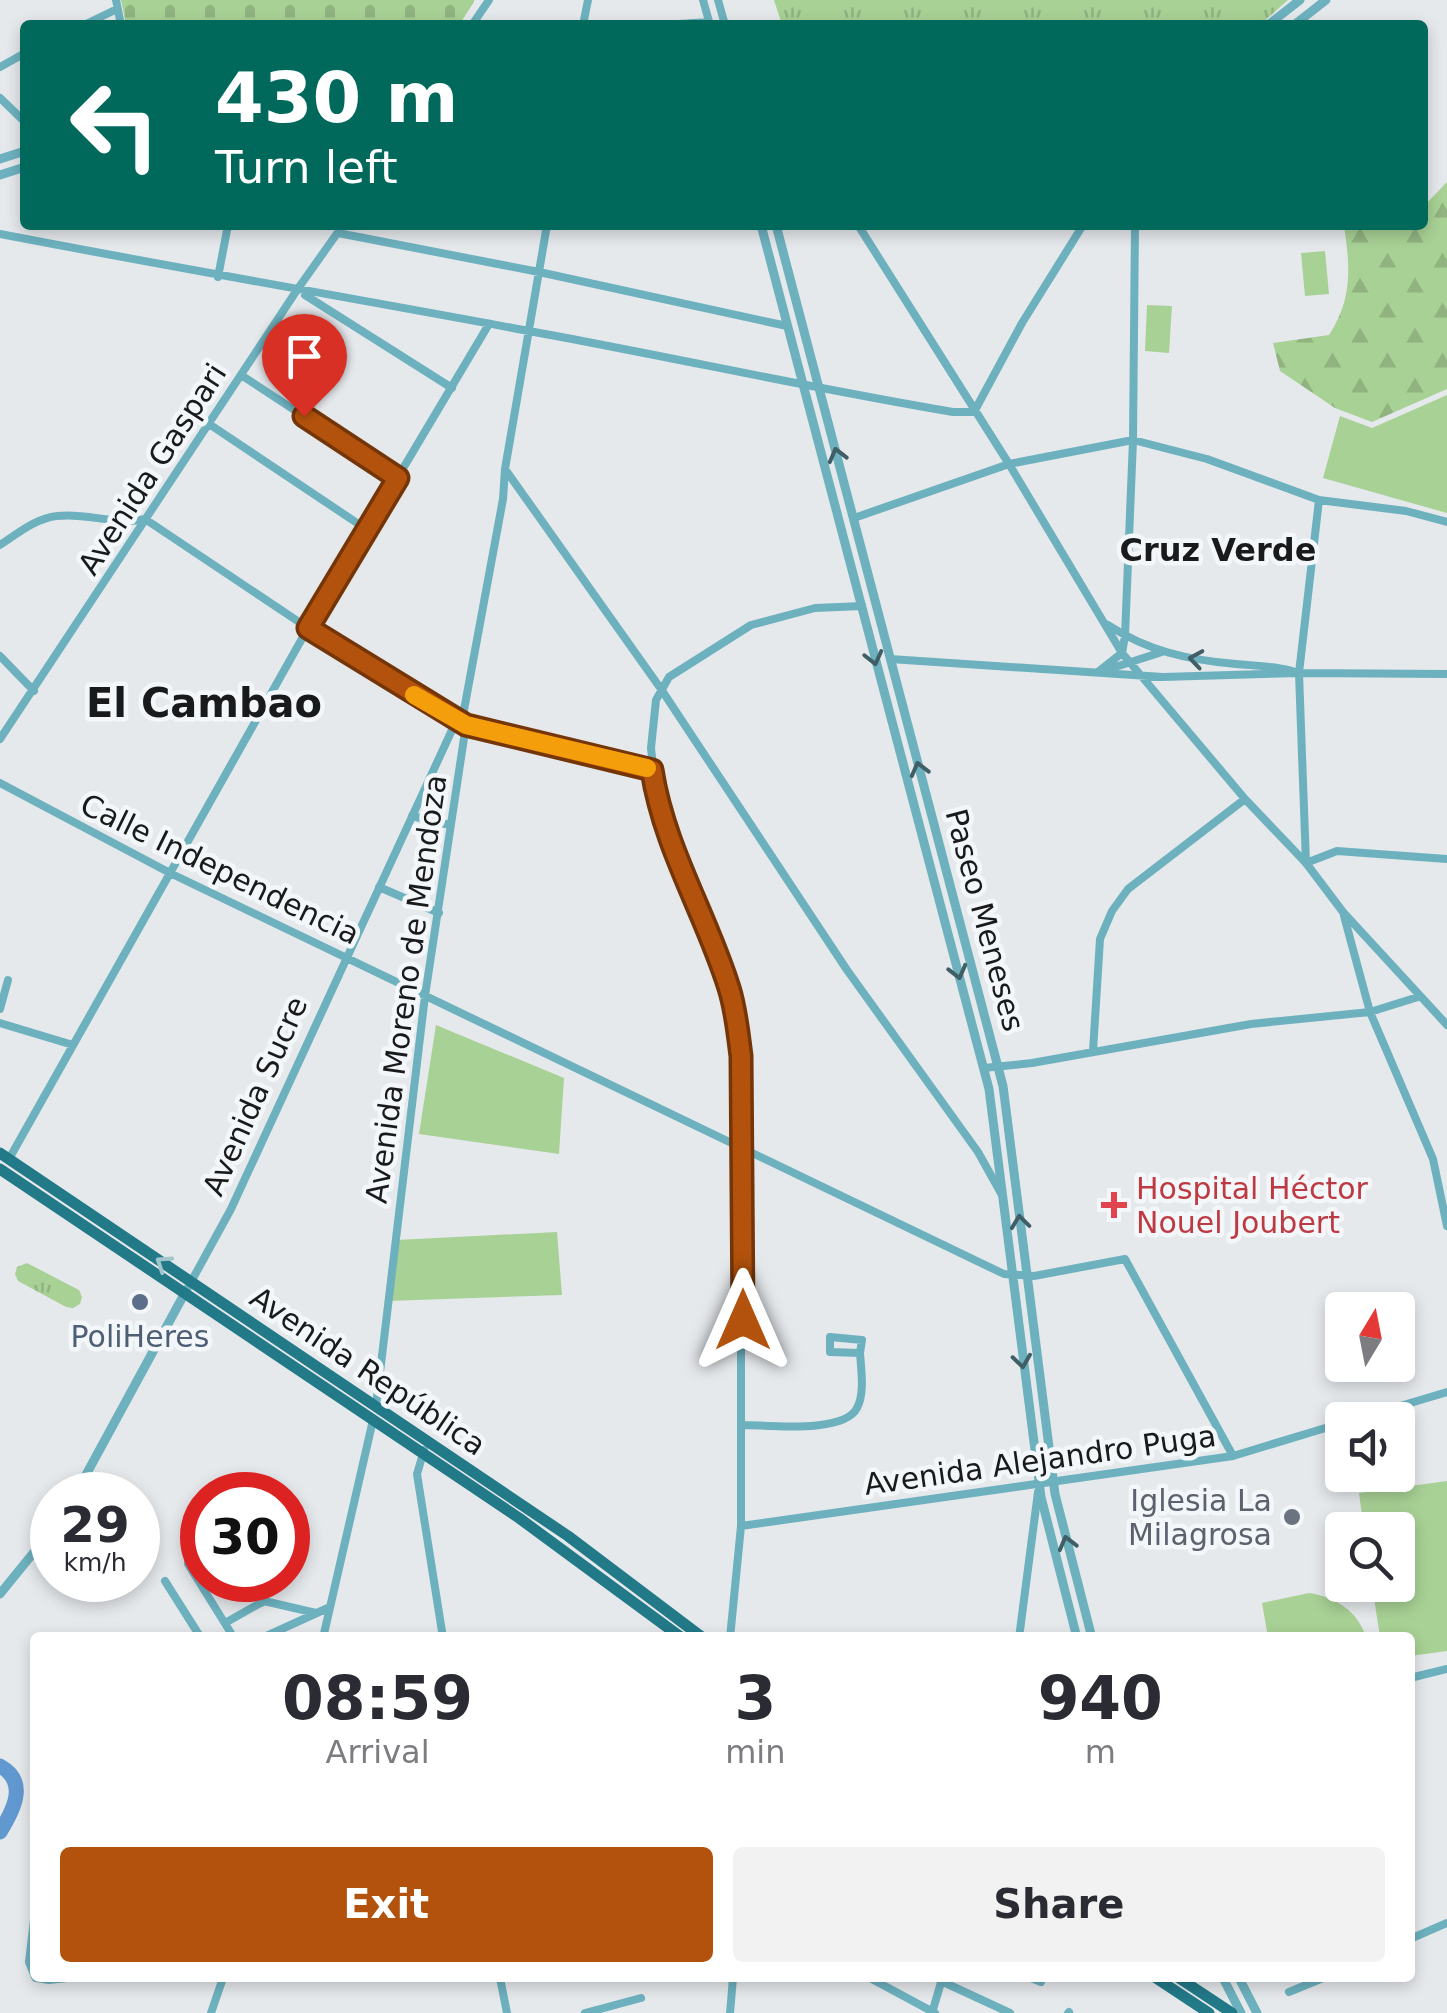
<!DOCTYPE html>
<meta charset="utf-8">
<style>
:root{--surface:#fff;--page:#f2f2f3;--text:#2b2b33;--muted:#7c7c81;--accent:#b2520c}
body{margin:0;font-family:"DejaVu Sans",sans-serif;background:var(--page);color:var(--text);height:100vh;display:flex;flex-direction:column;font-size:38px;white-space:nowrap}
*{box-sizing:border-box;margin:0}
p{font-size:32px;color:var(--muted)}
.icon{flex:none;width:55px;height:55px;fill:none;stroke:currentColor;stroke-width:2;stroke-linecap:round;stroke-linejoin:round}
.map{position:relative;flex:1;overflow:hidden}
.side{position:absolute;left:30px;top:1632px;width:1385px;height:350px;display:flex;flex-direction:column;background:var(--surface);border-radius:10px;box-shadow:0 5px 15px #0003}
.side>*{flex:none}
.top-card{position:absolute;left:20px;top:20px;width:1408px;height:210px;border-radius:10px;box-shadow:0 5px 15px #0003;background:#00695c;color:#fff;overflow:hidden}
.needle{width:65px;rotate:10deg}
.buttons{position:absolute;left:1325px;top:1292px;display:grid;gap:20px}
.buttons a{display:grid;place-items:center;width:90px;height:90px;border-radius:10px;background:var(--surface);box-shadow:0 5px 15px #0003;font-size:50px}
.speed{position:absolute;left:30px;top:1472px;display:flex;gap:20px;font-size:50px;font-weight:700;text-align:center}
.speed>*{display:grid;place-content:center;width:130px;height:130px;border-radius:50%;background:var(--surface);box-shadow:0 5px 15px #0003;line-height:1}
.speed small{font-size:25px;font-weight:400}
.speed .limit{border:15px solid #d22;background:#fff;color:#111}
.pin{position:absolute;display:grid;place-items:center;width:85px;height:85px;color:#fff;margin:-102px -42px;border-radius:50% 50% 50% 0;rotate:-45deg;box-shadow:0 0 10px #0007}
.pin .icon{rotate:45deg}
.me{position:absolute;width:110px;margin:-55px;rotate:0deg;stroke-linejoin:round;filter:drop-shadow(0 0 8px #0008)}
.turn{display:flex;align-items:center;gap:35px;height:210px;padding:0 30px;font-size:45px}
.turn .icon{width:130px;height:130px;stroke-width:2.5}
.turn b{display:block;font-size:70px;line-height:85px}
.eta{display:flex;justify-content:space-evenly;align-items:center;height:170px;text-align:center}
.eta b{font-size:60px;font-weight:700;line-height:70px}
.cta{display:flex;gap:20px;margin-top:auto;padding:20px 30px}
.cta a{flex:1;height:115px;border-radius:10px;background:var(--accent);color:#fff;font-size:40px;font-weight:700;line-height:115px;text-align:center}
.cta a+a{background:var(--page);color:var(--text)}
.map>svg:first-child{display:block}
.green{fill:#a8d195}
.forest{fill:url(#forest-firs)}
.cemetery{fill:url(#cemetery-stones)}
.park{fill:url(#park-tufts)}
.lines{fill:none;stroke-linecap:round;stroke-linejoin:round}
.river{stroke:#6198cf;stroke-width:15}
.minor{stroke:#6db1bf;stroke-width:8}
.tertiary{stroke:#6db1bf;stroke-width:9}
.primary{stroke:#227988;stroke-width:11}
.oneway{stroke:#3f5e65}
.oneway2{stroke:#a0c5cc}
.route-casing{stroke:#743508;stroke-width:25}
.route{stroke:#b2520c;stroke-width:18}
.slow{stroke:#f59e0b;stroke-width:18}
.health-dot{fill:#e0444e;stroke:#f4f7f9;stroke-width:4}
.service-dot{fill:#5c6f8a;stroke:#f4f7f9;stroke-width:4}
.worship-dot{fill:#6b7280;stroke:#f4f7f9;stroke-width:4}
.labels{text-anchor:middle;dominant-baseline:central;stroke-width:9;stroke-linejoin:round;paint-order:stroke}
.street-label{font-size:30px;fill:#191a1b;stroke:#f4f7f9}
.health-label{font-size:30px;fill:#be3a42;stroke:#f4f7f9;text-anchor:start}
.service-label{font-size:30px;fill:#4e5e75;stroke:#f4f7f9}
.worship-label{font-size:30px;fill:#5b616d;stroke:#f4f7f9;text-anchor:end}
.neighbourhood-label{font-size:32px;font-weight:bold;fill:#191a1b;stroke:#f4f7f9}
.district-label{font-size:40px;font-weight:bold;fill:#191a1b;stroke:#f4f7f9}
</style>
<div class="map">
<svg width="1447" height="2013" viewBox="0 0 1447 2013">
<defs>
<pattern id="forest-firs" width="22" height="20" patternUnits="userSpaceOnUse" patternTransform="scale(2.5)"><rect width="22" height="20" fill="#a8d195"/><path d="M5 1l3.5 6h-7zM16 11l3.5 6h-7z" fill="#90b380"/></pattern>
<pattern id="cemetery-stones" width="16" height="16" patternUnits="userSpaceOnUse" patternTransform="scale(2.5)"><rect width="16" height="16" fill="#a8d195"/><path d="M2 7V4a2 2 0 0 1 4 0v3zM10 15v-3a2 2 0 0 1 4 0v3z" fill="#90b380"/></pattern>
<pattern id="park-tufts" width="24" height="20" patternUnits="userSpaceOnUse" patternTransform="scale(2.5)"><rect width="24" height="20" fill="#a8d195"/><path d="M3 7l-1-3M5 7V3M7 7l1-3M15 17l-1-3M17 17v-4M19 17l1-3" fill="none" stroke="#90b380"/></pattern>
</defs>
<rect width="100%" height="100%" fill="#e6e9ec"/>
<path class="green" d="M1325,251L1329,294L1305,296L1301,253Z
M1147,305L1172,306L1169,353L1145,351Z
M1447,395V513L1323,478L1340,416L1372,428Z
M436,1025L564,1078L559,1154L419,1134Z
M557,1232L562,1295L388,1301L396,1240Z
M1447,1481V1651L1410,1656V1638L1380,1637L1372,1585H1398V1530H1364L1359,1493Z
M1309,1593C1335,1597 1358,1611 1366,1637H1268L1262,1603Z"/>
<path class="forest" d="M1447,182V389L1372,422L1335,408L1280,371L1273,343L1329,335C1353,298 1350,267 1344,225H1422L1423,207Z"/>
<path class="cemetery" d="M121,0H474V2L459,25H126Z"/>
<path class="park" d="M774,0H1288L1260,25H782Z
M27,1263L79,1290L82,1297L80,1304L73,1308L66,1307L18,1281L15,1274L17,1267Z"/>
<g class="lines">
<path class="river" d="M0,1766C29,1782 13,1811 0,1832"/>
<path class="minor" d="M116,0L121,25
M703,0L710,25
M718,0L725,25
M84,25L117,9
M472,25L489,0
M583,25L588,0
M663,25L709,22
M0,67L25,53
M0,98L25,122
M858,225L1009,464L1122,653L1245,799L1306,863L1343,912L1447,1025
M338,233L539,272L787,326
M0,234C176,268 353,298 529,331C671,357 811,388 953,412H974L1022,323L1083,225
M218,277L228,225
M305,295L452,388
M241,375L398,478
M209,424L366,529
M505,469L661,689L847,970L978,1152L1002,1195
M1319,500L1299,673L1306,863L1337,851L1447,859
M854,518L1009,464L1133,440L1207,459L1319,500L1406,511L1447,522
M0,545C17,534 36,518 57,516C87,512 115,526 145,519L308,628L455,720L652,770
M1108,625C1148,651 1188,660 1236,664C1257,666 1278,666 1299,673
M0,656L34,691
M890,659L1163,677L1299,673L1447,674
M1109,669L1162,652
M1098,672L1122,653L1125,636L1133,440L1135,225
M0,739L297,290L343,225
M0,783L172,874L1004,1274L1034,1276L1125,1259L1233,1456
M412,816L450,825
M379,887L439,913
M1344,916L1370,1012L1433,1159L1447,1226
M0,1009L8,980
M0,1023L73,1045
M1093,1051L1100,939L1112,911L1128,889L1245,799
M984,1068L1032,1063L1251,1024L1370,1012L1418,997
M9,1159L308,628L489,324
M191,1282L231,1209L458,717
M830,1337L862,1340L860,1353L830,1352Z
M376,1406L425,996L466,725L464,710L503,499L505,469L547,225
M1353,1420L1447,1392
M743,1425C768,1425 844,1434 857,1408C865,1394 861,1369 860,1353
M424,1450L417,1474L443,1638
M191,1512L188,1564L234,1638
M741,1526L1233,1456L1342,1423
M256,1580L261,1603
M165,1581L201,1638
M225,1623L264,1601L316,1613
M262,1638L330,1607
M323,1638L373,1420
M730,1638L741,1526V1056L729,988L673,849L656,794L651,748L656,700L669,677L751,625L815,608L862,606
M1019,1638L1038,1492
M1410,1678L1447,1669
M35,1911L29,1962L35,1977
M1410,1939L1447,1923
M36,1978L49,1980L67,1978
M500,1978L507,2013
M870,1978L935,2013
M1031,1978L1041,1982
M941,1981L1010,2013
M1289,1992L1323,1978
M211,2013L223,1978
M585,2013L641,1998
M730,2013L733,1978
M932,2013L942,1979
M1068,2013L1069,2012"/>
<path class="tertiary" d="M1268,25L1300,0
M1294,25L1326,0
M0,159L25,151
M0,175L25,167
M761,225L989,1089L1041,1497L1077,1638
M776,225L1003,1086L1055,1494L1092,1638
M75,1495L187,1289
M0,1594L52,1530
M1223,1978L1241,2013
M1239,1978L1257,2013"/>
<path class="primary" d="M0,1153L568,1536L703,1638
M0,1169L519,1518L682,1638
M1156,1978L1209,2013
M1179,1978L1232,2013"/>
</g>
<defs><path id="oneway-chevron" d="M-2-3.5L2.5 0L-2 3.5" fill="none" stroke-width="1.6" stroke-linecap="round" stroke-linejoin="round" transform="scale(2.5)"/></defs>
<g class="oneway">
<use href="#oneway-chevron" transform="translate(837 455) rotate(-105)"/>
<use href="#oneway-chevron" transform="translate(874 658) rotate(76)"/>
<use href="#oneway-chevron" transform="translate(1196 659) rotate(-171)"/>
<use href="#oneway-chevron" transform="translate(919 769) rotate(-105)"/>
<use href="#oneway-chevron" transform="translate(958 972) rotate(75)"/>
<use href="#oneway-chevron" transform="translate(1020 1222) rotate(-97)"/>
<use href="#oneway-chevron" transform="translate(1022 1361) rotate(82)"/>
<use href="#oneway-chevron" transform="translate(1067 1543) rotate(-105)"/>
</g>
<use class="oneway2" href="#oneway-chevron" transform="translate(163 1263) rotate(-146)"/>
<g class="lines">
<g class="route-casing">
<path id="route" d="M304,416L398,478L308,628L466,725L652,770C664,848 706,914 729,988C736,1010 738,1033 741,1056L743,1320"/>
</g>
<use href="#route" class="route"/>
<path class="slow" d="M414,695L466,725L647,768"/>
</g>
<path class="health-dot" d="M1109 1190h10v10h10v10h-10v10h-10v-10h-10v-10h10z"/>
<circle class="service-dot" cx="140" cy="1302" r="10"/>
<circle class="worship-dot" cx="1292" cy="1517" r="10"/>
<g class="labels">
<g class="street-label">
<text transform="translate(152 469) rotate(-57)">Avenida Gaspari</text>
<text transform="translate(220 869) rotate(26)">Calle Independencia</text>
<text transform="translate(985 920) rotate(75)">Paseo Meneses</text>
<text transform="translate(406 989) rotate(-82)">Avenida Moreno de Mendoza</text>
<text transform="translate(255 1096) rotate(-66)">Avenida Sucre</text>
<text transform="translate(368 1371) rotate(34)">Avenida República</text>
<text transform="translate(1040 1460) rotate(-8)">Avenida Alejandro Puga</text>
</g>
<g class="health-label">
<text x="1136" y="1188">Hospital Héctor<tspan x="1136" dy="34">Nouel Joubert</tspan></text>
</g>
<g class="service-label">
<text x="140" y="1336">PoliHeres</text>
</g>
<g class="worship-label">
<text x="1272" y="1500">Iglesia La<tspan x="1272" dy="34">Milagrosa</tspan></text>
</g>
<g class="neighbourhood-label">
<text x="1218" y="550">Cruz Verde</text>
</g>
<g class="district-label">
<text x="204" y="703">El Cambao</text>
</g>
</g>
</svg>
<div class="buttons">
<a><svg class="needle" viewBox="-14 -14 28 28"><path d="M0-13l5 13h-10z" fill="#e53935"/><path d="M0 13l5-13h-10z" fill="#7c7c81"/></svg></a>
<a><svg class="icon" aria-label="sound" viewBox="0 0 24 24"><path d="M4 9h4l5-4v14l-5-4H4zM17 9q2 3 0 6"/></svg></a>
<a><svg class="icon" aria-label="search" viewBox="0 0 24 24"><circle cx="10" cy="10" r="6"/><path d="M15 15l6 6"/></svg></a>
</div>
<div class="speed"><div>29<small>km/h</small></div><div class="limit">30</div></div>
<div class="pin" style="left:304px;top:416px;background:#d93025"><svg class="icon" aria-label="arrive" viewBox="0 0 24 24"><path d="M6 21V4h12l-3 4 3 4H6"/></svg></div>
<svg class="me" style="left:743px;top:1320px" viewBox="-20 -20 40 40"><path d="M0-17L14 15 0 8-14 15z" fill="#b2520c" stroke="#fff" stroke-width="4"/></svg>
<div class="top-card">
<div class="turn"><svg class="icon" aria-label="left" viewBox="0 0 24 24"><path d="M17 20v-9H6M10 6l-5 5 5 5"/></svg><div><b>430 m</b>Turn left</div></div>
</div>
<section class="side">
<div class="eta">
<div><b>08:59</b><p>Arrival</p></div>
<div><b>3</b><p>min</p></div>
<div><b>940</b><p>m</p></div>
</div>
<div class="cta"><a>Exit</a><a>Share</a></div>
</section>
</div>
